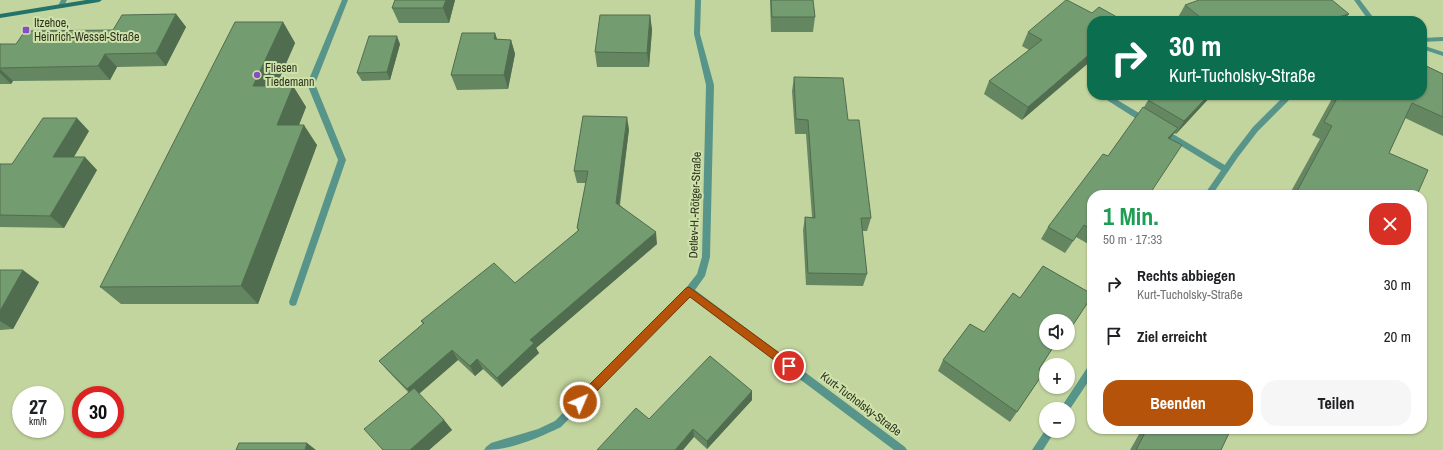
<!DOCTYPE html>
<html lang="de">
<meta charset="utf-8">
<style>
:root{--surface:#fff;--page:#f6f6f6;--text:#202124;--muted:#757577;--accent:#b45309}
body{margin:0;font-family:"Archivo Narrow",sans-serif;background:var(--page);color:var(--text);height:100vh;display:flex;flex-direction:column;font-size:15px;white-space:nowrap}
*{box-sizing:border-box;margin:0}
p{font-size:13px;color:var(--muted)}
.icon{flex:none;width:22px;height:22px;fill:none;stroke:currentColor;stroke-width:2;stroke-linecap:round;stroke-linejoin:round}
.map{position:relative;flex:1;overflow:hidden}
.side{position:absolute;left:1087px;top:190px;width:340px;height:244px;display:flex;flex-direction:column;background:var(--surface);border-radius:16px;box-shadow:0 1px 3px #0004}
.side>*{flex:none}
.top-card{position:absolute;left:1087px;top:16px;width:340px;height:84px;border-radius:16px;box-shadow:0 1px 3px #0004;background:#0b6e4f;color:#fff;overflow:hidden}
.tools{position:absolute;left:1039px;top:314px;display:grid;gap:8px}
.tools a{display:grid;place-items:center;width:36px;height:36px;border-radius:50%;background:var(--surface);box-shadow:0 1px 3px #0004;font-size:20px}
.speed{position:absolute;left:12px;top:386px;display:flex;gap:8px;font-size:20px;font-weight:700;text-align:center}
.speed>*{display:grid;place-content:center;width:52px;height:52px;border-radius:50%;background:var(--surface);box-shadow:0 1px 3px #0004;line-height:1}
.speed small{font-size:10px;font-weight:400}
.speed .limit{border:6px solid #d22;background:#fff;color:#111}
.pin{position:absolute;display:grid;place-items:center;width:34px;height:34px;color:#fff;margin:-17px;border:2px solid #fff;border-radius:50%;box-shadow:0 1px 4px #0007}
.me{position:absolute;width:44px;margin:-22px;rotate:45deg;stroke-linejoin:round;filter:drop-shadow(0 0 3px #0008)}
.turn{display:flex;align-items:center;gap:14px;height:84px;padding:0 16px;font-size:18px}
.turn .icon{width:52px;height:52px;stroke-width:2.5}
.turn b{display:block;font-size:28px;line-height:34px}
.round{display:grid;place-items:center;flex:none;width:42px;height:42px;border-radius:16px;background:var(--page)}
.summary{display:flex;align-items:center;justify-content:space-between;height:68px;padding:0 16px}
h1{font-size:24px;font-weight:800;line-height:30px;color:#1e9e55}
.primary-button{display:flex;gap:8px;margin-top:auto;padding:8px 16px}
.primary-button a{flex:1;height:46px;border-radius:16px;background:var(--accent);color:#fff;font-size:16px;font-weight:800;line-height:46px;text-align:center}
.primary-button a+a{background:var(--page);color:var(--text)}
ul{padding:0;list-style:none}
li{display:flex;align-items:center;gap:12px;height:52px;padding:0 16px}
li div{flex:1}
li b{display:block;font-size:15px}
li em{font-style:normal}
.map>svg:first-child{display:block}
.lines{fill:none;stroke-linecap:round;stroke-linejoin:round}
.lane{fill:#57948a;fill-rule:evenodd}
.street{fill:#57948a;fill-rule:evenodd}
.secondary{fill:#22746a;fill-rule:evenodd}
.wall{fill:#648661}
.shaded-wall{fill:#516d4f}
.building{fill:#749c71;stroke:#516d4f}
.route{fill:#b45309;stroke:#753606}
.poi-dot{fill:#864dc4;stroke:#d0e2ab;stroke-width:1.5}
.labels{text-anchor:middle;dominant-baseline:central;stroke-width:4;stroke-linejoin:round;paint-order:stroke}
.poi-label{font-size:12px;fill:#2e351f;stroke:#d0e2ab;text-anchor:start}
.street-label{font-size:12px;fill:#2e351f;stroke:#d0e2ab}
</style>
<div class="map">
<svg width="1443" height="450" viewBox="0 0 1443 450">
<rect width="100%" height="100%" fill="#c3d59e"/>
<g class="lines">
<path class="lane" d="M342,0H348L315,84L346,160L297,302L296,305L293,306L290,305L289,302L338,160L307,84Z
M1099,95H1109L1149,119L1150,121L1146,124L1143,123Z
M1163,128L1228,167L1229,169L1228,171H1222L1160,133L1159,131L1160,129Z"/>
<path class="street" d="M61,0H67L63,8H61L58,6Z
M695,0H701L700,34L714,85L710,257L705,276L695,290L905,447L907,450H894L689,296L561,427C538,438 511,450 484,450L486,447L491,443L538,429L555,421L686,288L697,274L702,257L706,85L694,34Z
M1354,0H1360L1376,21H1369Z
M1443,37V41L1422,42V38Z
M1422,45L1443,52V56L1422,49Z
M1285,95H1294L1258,131L1238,157L1212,195H1204L1233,153L1253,127Z
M1092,364V376L1068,412V409H1060L1089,365Z
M1046,429V431H1055L1043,450H1032Z"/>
<path class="secondary" d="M86,0H102L99,2L0,18V14Z"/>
</g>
<path class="wall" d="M395,0H455L449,23H399L392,8Z
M770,0H813L815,17L813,32H771Z
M1185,5L1343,21H1180L1177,19Z
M1092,13L1022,120L984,94L989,81L1029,50L1022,46L1028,32Z
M176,14L186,27L166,66L117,67L110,80L13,81L11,84H0V44H16L113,30Z
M650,15L652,30L649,67H597L595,52Z
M283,22L295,43L276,86H293L306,107L299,125L317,145L258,304H121L100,287Z
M497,39L511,40L515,54L508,89L457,90L451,75Z
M400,44L390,80L362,81L357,73Z
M1424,65L1443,74V136L1405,118L1389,153L1417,195H1289L1320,139L1312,135L1334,95H1422V67Z
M794,77L848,120L871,218L867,231H862L867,274L863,286L806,285L803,230L805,217H812L806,134H795L792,91Z
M1146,95H1212L1176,134L1174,133L1170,139L1092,195V246L1076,237L1065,253L1041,239L1048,227L1108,156L1144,107L1150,97Z
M629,129L620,205L657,244L536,348L539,353L502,387L483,369L475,376L458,360L419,394L444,420L452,430L429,450H383L408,392L387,370L379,361L423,324L421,321L515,283L578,231L577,228L586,183H577L574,171Z
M89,131L74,157L97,170L64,228L0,227V164H12Z
M1043,266L1092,294V296L1068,332V321H1046V343H1056L1039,369L1044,372L1017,412L1010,422L938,371L943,360L970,324L984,332L1013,293L1020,298Z
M0,270L39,282L13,329L0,330Z
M752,391V400L707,449L694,437L649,419Z
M1142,429H1227L1221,450H1130Z"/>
<path class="shaded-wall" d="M446,0H455L449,23L443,8Z
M176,14L186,27L166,66L156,53Z
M1349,14L1343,21H1324Z
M650,15L652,30L649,67L647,53Z
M283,22L295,43L267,107L253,86Z
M495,33L500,47L494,39Z
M397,36L400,44L390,80L387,72Z
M511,40L515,54L508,89L504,75Z
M1092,52V60L1022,120L1028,107Z
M105,54L117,67L110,80L98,66Z
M0,69L13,81L11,84L0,73Z
M293,86L306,107L291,145L277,125Z
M1209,95H1212L1176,134L1184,121Z
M627,117L629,129L618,214L616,203Z
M77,118L89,131L66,170L53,157Z
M304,125L317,145L258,304L241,286Z
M1178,128L1169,140L1168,138Z
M85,157L97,170L64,228L50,216Z
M656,232L657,244L536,348L539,353L502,387L497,378L530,340Z
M23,270L39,282L13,329L0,321V311Z
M452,350L458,360L414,398L407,389Z
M477,359L483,369L475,376L470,366Z
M752,391V400L707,449V441Z
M444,420L452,430L429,450H410Z
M693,429L694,437L683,450H675Z
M307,443L316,450H305Z"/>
<path class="building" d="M395,0H446L443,8H392Z
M771,0H813L815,17H772Z
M1066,0H1067L1092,13L1099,7L1124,21H1092V52L1028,107L989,81L1042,40L1028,32Z
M1199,0H1332L1349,14L1324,21H1205L1185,5Z
M176,14L156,53L105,54L98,66L0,68V44H16L25,31L113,30L122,15Z
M600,15H650L647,53L595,52Z
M235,22H283L253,86H293L277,125H304L241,286L100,287Z
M462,33H495L494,39L511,40L504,75H451Z
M369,36H397L387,72L357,73Z
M1424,65L1443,74V117L1412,103L1389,153L1428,170L1417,195H1295L1332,126L1324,122L1339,95H1422V69Z
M794,77L843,78L848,120H859L871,218H861L867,274L808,273L805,217L815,218L808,120L796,119Z
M1152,95H1209L1184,121L1148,100Z
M1143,107L1178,128L1168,138L1182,145L1149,195H1092V230L1084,225L1073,241L1048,227L1103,154L1108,156Z
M583,116L627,117L616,203L656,232L530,340L534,343L497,378L477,359L470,366L452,350L407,389L379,361L424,323L421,321L494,263L515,283L579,230L577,228L588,171H574Z
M43,118H77L53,157H85L50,216L0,215V164H12Z
M1043,266L1092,294V296L1071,328L1068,327V321H1046V343H1056L1039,369L1044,372L1017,412L943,360L970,324L984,332L1013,293L1020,298Z
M0,270H23L0,311Z
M710,356L752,391L707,441L693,429L675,450H597L636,408L649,419Z
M414,388L444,420L410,450H383L364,429Z
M1147,429H1227L1230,431L1221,450H1136Z
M239,443H307L305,450H236Z"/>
<path class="route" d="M689,287L793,363L794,366L793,369H786L690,297L583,405L580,407L576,405L574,402L576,398L686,288Z"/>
<g class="poi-dot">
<rect x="22" y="26" width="8" height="8" rx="2"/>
<circle cx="257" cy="75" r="4"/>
</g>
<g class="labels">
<g class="poi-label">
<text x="34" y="23">Itzehoe,<tspan x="34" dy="14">Heinrich-Wessel-Straße</tspan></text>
<text x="265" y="68">Fliesen<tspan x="265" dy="14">Tiedemann</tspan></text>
</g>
<g class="street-label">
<text transform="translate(695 205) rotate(-88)">Detlev-H.-Rötger-Straße</text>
<text transform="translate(861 404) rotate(37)">Kurt-Tucholsky-Straße</text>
</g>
</g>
</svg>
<div class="tools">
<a><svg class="icon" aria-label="sound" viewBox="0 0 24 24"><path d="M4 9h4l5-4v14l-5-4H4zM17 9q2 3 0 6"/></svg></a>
<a>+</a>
<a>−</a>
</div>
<div class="speed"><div>27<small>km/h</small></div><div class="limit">30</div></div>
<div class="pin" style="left:789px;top:366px;background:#d93025"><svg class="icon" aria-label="arrive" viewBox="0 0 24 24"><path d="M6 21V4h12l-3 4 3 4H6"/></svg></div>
<svg class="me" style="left:580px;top:402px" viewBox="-20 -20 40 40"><circle r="17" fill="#b45309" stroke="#fff" stroke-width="3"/><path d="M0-11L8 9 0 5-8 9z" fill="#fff"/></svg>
<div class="top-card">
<div class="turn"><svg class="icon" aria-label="right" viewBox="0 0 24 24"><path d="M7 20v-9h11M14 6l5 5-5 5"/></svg><div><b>30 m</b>Kurt-Tucholsky-Straße</div></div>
</div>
<section class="side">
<div class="summary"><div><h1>1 Min.</h1><p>50 m · 17:33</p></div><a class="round" style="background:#d93025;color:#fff"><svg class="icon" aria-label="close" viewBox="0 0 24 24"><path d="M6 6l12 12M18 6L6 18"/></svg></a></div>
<ul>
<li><svg class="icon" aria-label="right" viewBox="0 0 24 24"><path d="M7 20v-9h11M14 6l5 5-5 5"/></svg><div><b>Rechts abbiegen</b><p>Kurt-Tucholsky-Straße</p></div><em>30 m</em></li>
<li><svg class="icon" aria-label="arrive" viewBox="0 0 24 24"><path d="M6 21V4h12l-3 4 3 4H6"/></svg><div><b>Ziel erreicht</b></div><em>20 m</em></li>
</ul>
<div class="primary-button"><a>Beenden</a><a>Teilen</a></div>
</section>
</div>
